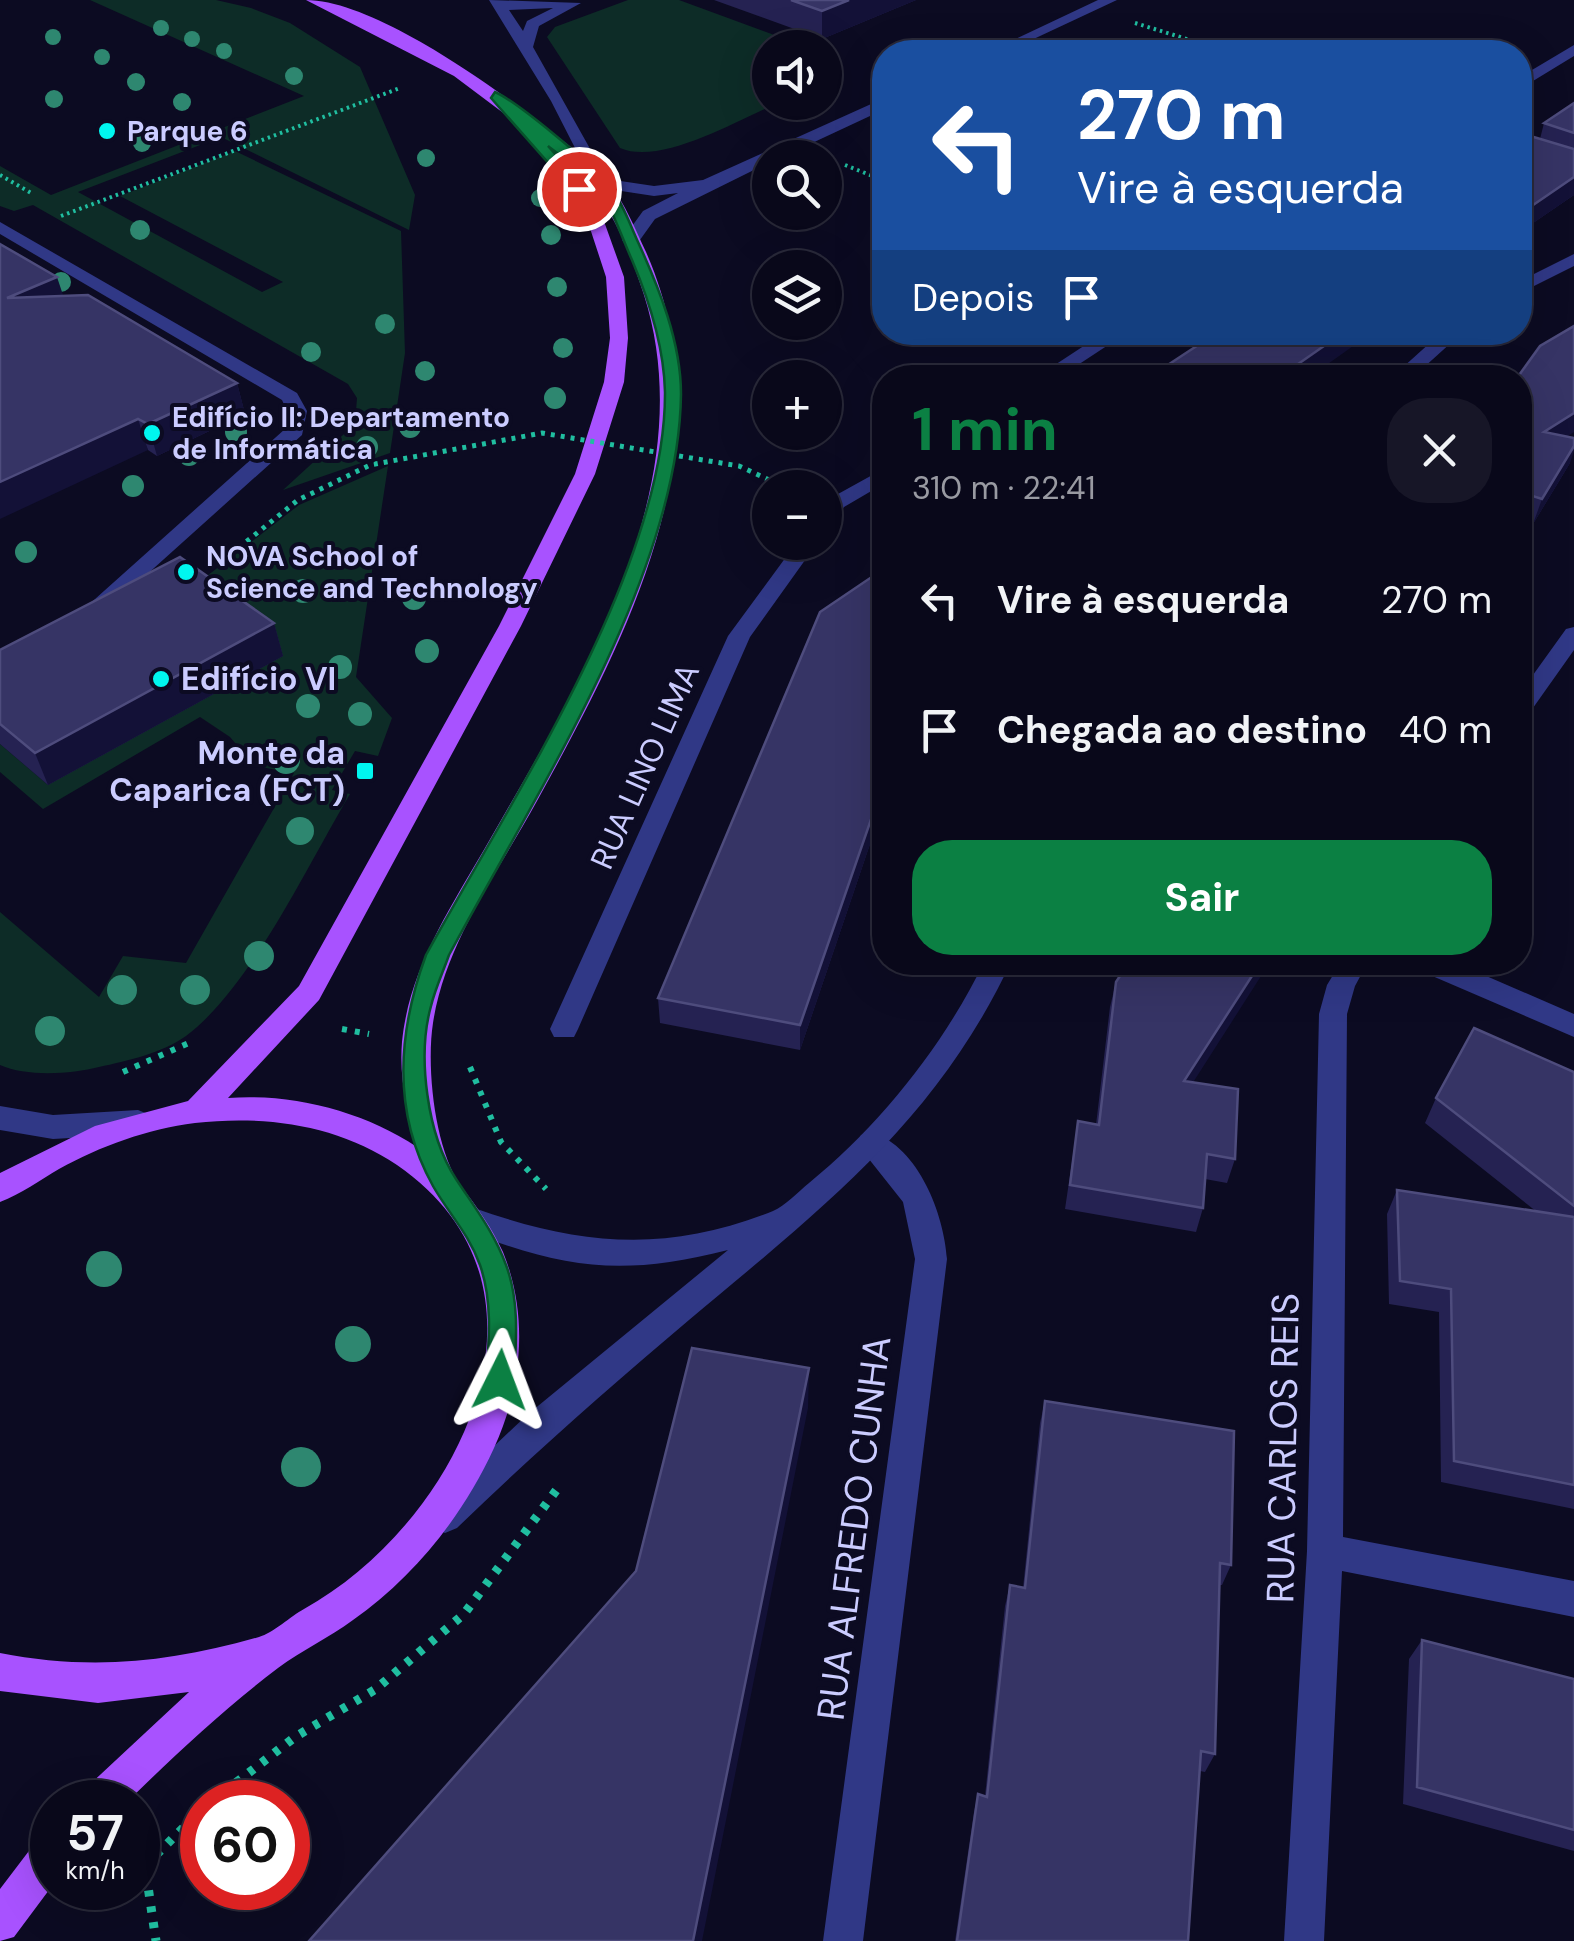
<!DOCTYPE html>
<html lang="pt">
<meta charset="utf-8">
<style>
:root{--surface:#09081a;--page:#171627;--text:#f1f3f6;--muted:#999aa2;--line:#292939;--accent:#0b8043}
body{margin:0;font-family:"DM Sans",sans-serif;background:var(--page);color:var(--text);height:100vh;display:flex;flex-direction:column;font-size:38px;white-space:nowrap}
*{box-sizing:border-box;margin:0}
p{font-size:32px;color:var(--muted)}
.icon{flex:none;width:55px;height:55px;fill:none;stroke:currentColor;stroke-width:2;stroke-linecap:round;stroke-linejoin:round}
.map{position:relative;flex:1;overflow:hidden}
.panel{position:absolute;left:872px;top:365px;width:660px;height:610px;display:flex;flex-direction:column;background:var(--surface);border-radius:40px;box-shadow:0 10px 40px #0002,0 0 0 2px var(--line)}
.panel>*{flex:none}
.banner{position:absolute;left:872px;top:40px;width:660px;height:305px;border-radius:40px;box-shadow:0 10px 40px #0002,0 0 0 2px var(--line);background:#1a4fa0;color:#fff;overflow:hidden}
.fabs{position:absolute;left:752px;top:30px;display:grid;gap:20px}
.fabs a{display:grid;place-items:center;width:90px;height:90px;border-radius:50%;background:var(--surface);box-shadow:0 10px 40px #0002,0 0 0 2px var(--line);font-size:50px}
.speed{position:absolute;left:30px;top:1780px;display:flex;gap:20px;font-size:50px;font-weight:700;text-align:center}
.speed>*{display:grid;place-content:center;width:130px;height:130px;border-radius:50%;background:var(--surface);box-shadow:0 10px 40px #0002,0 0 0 2px var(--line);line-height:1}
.speed small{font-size:25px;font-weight:400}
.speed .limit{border:15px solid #d22;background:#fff;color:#111}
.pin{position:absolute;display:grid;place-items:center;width:85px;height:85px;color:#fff;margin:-42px;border:5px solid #fff;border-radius:50%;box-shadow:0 2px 10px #0007}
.me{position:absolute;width:110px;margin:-55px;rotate:3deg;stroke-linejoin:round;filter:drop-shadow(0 0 8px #0008)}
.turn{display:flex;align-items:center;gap:35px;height:210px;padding:0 40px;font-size:45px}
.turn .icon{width:130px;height:130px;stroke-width:2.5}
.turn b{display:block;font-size:70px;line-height:85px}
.then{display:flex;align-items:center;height:95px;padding:0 40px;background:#0003;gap:20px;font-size:38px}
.round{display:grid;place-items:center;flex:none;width:105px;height:105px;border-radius:40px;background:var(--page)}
.overview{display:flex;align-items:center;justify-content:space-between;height:170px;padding:0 40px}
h1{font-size:60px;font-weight:700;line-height:75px;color:var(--accent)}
.cta{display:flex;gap:20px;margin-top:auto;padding:20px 40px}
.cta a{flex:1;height:115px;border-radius:40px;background:var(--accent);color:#fff;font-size:40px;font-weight:700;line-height:115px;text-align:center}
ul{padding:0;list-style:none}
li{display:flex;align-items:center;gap:30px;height:130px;padding:0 40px}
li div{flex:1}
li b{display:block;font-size:38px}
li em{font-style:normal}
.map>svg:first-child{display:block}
.green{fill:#0d2c27}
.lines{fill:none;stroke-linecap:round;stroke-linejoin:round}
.path-far3{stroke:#20bea0;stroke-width:4;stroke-dasharray:2.5 4;stroke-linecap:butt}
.path-far2{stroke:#20bea0;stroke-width:5;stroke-dasharray:4 6;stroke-linecap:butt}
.path-far1{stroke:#20bea0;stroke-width:6;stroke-dasharray:5 8;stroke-linecap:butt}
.path{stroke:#20bea0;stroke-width:9;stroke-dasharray:6 10;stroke-linecap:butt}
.service{fill:#303886;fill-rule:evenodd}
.minor{fill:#303886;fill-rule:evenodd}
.tertiary{fill:#303886;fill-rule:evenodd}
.primary{fill:#a852ff;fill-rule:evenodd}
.path-bridge{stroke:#20bea0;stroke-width:5;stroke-dasharray:4 6;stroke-linecap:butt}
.tree{fill:#2e8770}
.wall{fill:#252252}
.shaded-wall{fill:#131137}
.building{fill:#363465;stroke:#4e4c7d;stroke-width:2.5}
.route{fill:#0b8043;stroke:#07532c;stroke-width:2.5}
.poi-dot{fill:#00f6ef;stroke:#0c0b22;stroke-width:4}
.labels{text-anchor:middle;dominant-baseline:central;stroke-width:8;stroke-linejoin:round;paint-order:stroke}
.far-poi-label{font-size:28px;font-weight:bold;fill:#cbccff;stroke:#0c0b22;text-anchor:start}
.poi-label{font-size:32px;font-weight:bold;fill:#cbccff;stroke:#0c0b22;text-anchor:start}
.street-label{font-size:32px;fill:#cbccff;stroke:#0c0b22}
.near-street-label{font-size:38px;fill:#cbccff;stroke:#0c0b22}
</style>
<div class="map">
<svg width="1574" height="1941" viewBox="0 0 1574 1941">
<rect width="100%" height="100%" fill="#0c0b22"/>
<path class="green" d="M90,0H216L251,8L290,23L360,67L415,195L409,230L221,137L78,192L262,292L283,282L120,196L235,151L401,231L405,353L390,453L283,490L355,424L357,398L348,384L33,205L14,211L0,206V166L51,195L304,96Z
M628,0H679L807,47L770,48V102L778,103C737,120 661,166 620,148L547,37L555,27Z
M388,466L356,677L392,718L378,756L355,751L332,790L350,794C307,866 251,987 186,1036C162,1053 127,1061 99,1067C71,1074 27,1077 0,1065V912L99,997L123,956L186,963L294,773L255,766L230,737L200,717L43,809L0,772V744L48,785L190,589L299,505Z"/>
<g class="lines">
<path class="path-far3" d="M1135,23L1229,52
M845,165L885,181
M0,175L31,193
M61,216L400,88"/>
<path class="path-far2" d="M774,488L810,473
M769,521L764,502L770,491"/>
<path class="path-far1" d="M342,1029L369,1034
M470,1067L501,1142L546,1189
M123,1072L189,1043"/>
<path class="path" d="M211,1802L295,1737L376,1689L464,1614L558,1488
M138,1864L145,1866L156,1941
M145,1866L202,1809"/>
<path class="service" d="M0,222L297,393L307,411L302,435L104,613H88L85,608L285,429L287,411L282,400L0,234Z
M0,1106L53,1115L138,1110L148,1114L153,1122L148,1130L138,1134L53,1139L0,1130Z"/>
<path class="minor" d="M489,0L581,3L539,26L533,47L607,179L654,186L703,180L880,100L885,98V109L780,158H770V162L655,219L637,244H625L622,240L643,211L678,193L654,196L595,187L551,101ZM553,8L527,21L523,31L509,10Z
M1098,0H1117L1006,52H988Z
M1574,45V56L1520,89V77Z
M1105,332H1128L1058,378H1035Z
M885,468V483L844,507L833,524L825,525L829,499Z
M797,542H818L750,637L578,1029L574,1037H554L550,1029L728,636Z
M1574,627V650L1528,715L1520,718V693L1566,629Z
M1341,962H1368L1355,986L1347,1014L1343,1537L1574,1581V1617L1342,1571L1324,1941H1284L1307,1551L1319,1014L1327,985Z
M1413,962H1454L1574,1014V1037L1416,969Z
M872,1132C919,1148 944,1214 947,1259L863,1941H823L915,1259L903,1202L857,1144L861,1135Z"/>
<path class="tertiary" d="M1574,254V266L1520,293V281Z
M1442,332H1463L1412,378H1391Z
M984,962H1011C936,1122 820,1210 689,1320C610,1387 532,1455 457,1528L445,1533L433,1528L427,1516L433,1504L527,1415L728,1250C620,1277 567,1269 463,1230L459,1221L463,1212L474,1208C579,1245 666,1254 773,1211C785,1206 798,1192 809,1183C880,1125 944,1045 984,962Z"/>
<path class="primary" d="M306,0C372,0 489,83 541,124C564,142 590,160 609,183C625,203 635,229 646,252C730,443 629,634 537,801C498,872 445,943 433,1023C426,1068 435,1150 461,1186C477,1207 492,1228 503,1252C529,1316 522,1387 494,1448C463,1516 414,1577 353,1620C329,1638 302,1650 278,1668C224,1709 175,1755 127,1802H81L86,1788L189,1692L98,1703L0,1691V1653C91,1671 173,1662 259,1637C273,1633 291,1616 304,1609C457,1524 577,1289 397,1165C338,1125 265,1115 195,1123C147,1129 101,1146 59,1169C40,1180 21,1194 0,1202V1173L95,1126L188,1101L299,986L499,626L575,474L604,382L610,338L606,277L585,213L550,161L562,157L454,76ZM565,159C607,194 627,243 644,295C705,488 577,687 485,848C449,910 409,970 402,1042C399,1078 407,1113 417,1147C363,1111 292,1093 228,1098L319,1000L521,626L595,474L624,382L628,338L624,277L601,213Z
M52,1833V1886L14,1937L0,1941V1889L38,1839Z"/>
<path class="path-bridge" d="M231,554L298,500L370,465L542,433L739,466L778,484"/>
</g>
<g class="tree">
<circle cx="161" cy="28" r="8"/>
<circle cx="53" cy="37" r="8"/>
<circle cx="192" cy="39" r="8"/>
<circle cx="224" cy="51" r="8"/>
<circle cx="102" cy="57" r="8"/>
<circle cx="294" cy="76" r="9"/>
<circle cx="136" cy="82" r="9"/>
<circle cx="54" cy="99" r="9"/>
<circle cx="182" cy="102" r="9"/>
<circle cx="106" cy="129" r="9"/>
<circle cx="142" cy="143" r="9"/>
<circle cx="426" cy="158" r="9"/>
<circle cx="540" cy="198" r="9"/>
<circle cx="140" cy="230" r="10"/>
<circle cx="551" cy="235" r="10"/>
<circle cx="61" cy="282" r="10"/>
<circle cx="557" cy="287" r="10"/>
<circle cx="385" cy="324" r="10"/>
<circle cx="563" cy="348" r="10"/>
<circle cx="311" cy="352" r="10"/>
<circle cx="425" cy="371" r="10"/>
<circle cx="555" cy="398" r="11"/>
<circle cx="410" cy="427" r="11"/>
<circle cx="236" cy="432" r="11"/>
<circle cx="367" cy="447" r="11"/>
<circle cx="189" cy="455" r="11"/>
<circle cx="133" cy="486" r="11"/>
<circle cx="26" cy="552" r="11"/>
<circle cx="303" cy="591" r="12"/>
<circle cx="414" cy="598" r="12"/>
<circle cx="427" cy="651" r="12"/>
<circle cx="340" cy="667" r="12"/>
<circle cx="308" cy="706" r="12"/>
<circle cx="360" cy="714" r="12"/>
<circle cx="286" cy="760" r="14"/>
<circle cx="300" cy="831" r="14"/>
<circle cx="259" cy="956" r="15"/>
<circle cx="122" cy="990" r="15"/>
<circle cx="195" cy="990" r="15"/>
<circle cx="50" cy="1031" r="15"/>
<circle cx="104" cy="1269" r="18"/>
<circle cx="353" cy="1344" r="18"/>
<circle cx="301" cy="1467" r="20"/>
</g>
<path class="wall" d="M714,0H916L822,39Z
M1574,103V195L1520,232V139H1540L1544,123Z
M63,296L237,383L245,414L157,456L148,450Z
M1520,378L1567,437L1570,463L1533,524L1520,520Z
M885,568V800L800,1050L660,1023L658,998Z
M274,623L283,656L48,785L0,744V650Z
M1116,982L1193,1082L1235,1159L1227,1183L1205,1179L1203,1208L1196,1232L1065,1209L1078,1121L1096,1125L1110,1007Z
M1574,1072V1509L1441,1482L1439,1312L1389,1304L1387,1214L1397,1190L1537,1212L1425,1123L1436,1098Z
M1045,1401L1231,1565L1222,1585H1220L1215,1754L1205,1772L1200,1771L1188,1941H955L974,1812L978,1794L985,1796L1005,1606L1010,1585L1023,1588L1040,1423Z
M1422,1640L1574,1679V1851L1403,1804L1409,1659Z"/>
<path class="shaded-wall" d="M849,0H916L822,39V11Z
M1574,177V195L1520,232V214Z
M57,277L67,307L7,298Z
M1344,332H1373L1308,378H1278Z
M237,383L245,414L157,456L148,424Z
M1574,413V432L1535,457L1544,432Z
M138,419L148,450L0,519V482Z
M1574,446V451L1570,463L1533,524L1542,499Z
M274,623L283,656L48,785L35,753Z
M885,779V800L800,1050V1025Z
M1261,962H1270L1178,1106L1184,1081Z
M809,1368L808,1408L702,1941H693Z"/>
<path class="building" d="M791,0H849L822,11Z
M1574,103V133L1544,123Z
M1527,135L1574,149V177L1520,214V139Z
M0,244L57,277L7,298L88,295L237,383L148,424L138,419L0,482Z
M1574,326V413L1544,432L1574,438V446L1542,499L1520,492V378H1517L1540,346Z
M1218,332H1344L1278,378H1148Z
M180,557L274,623L35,753L0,724V650Z
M885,568V779L800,1025L658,998L820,612Z
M1129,962H1261L1184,1081L1238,1089L1235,1159L1207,1154L1203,1208L1070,1185L1078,1121L1099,1125L1116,982Z
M1474,1028L1574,1072V1206L1436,1098Z
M1397,1190L1574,1217V1485L1454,1461L1451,1289L1400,1281Z
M692,1348L809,1368L693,1941H309L636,1571Z
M1045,1401L1234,1431L1231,1565L1220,1563L1215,1754L1201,1751L1188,1941H957L978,1794L987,1797L1010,1585L1025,1588Z
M1422,1640L1574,1679V1830L1417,1787Z"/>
<path class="route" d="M495,92C516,101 591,163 606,182C621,199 629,222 638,242C659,288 681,342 681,394C679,576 534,796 449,955C443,972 435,989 431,1006C417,1056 427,1135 456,1179C475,1208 494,1232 506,1265C520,1302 516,1342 514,1380L510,1389L500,1393L490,1389L486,1380C489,1342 493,1302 480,1265C469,1234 449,1214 433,1186C391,1111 398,1031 426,955C510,801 666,568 665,392C664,348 649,300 632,260C621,236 612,205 594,185C581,170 563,158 548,146L586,189L574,192L491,98Z"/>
<g class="poi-dot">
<circle cx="107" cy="131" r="10"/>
<circle cx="152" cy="433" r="10"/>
<circle cx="186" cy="572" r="10"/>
<circle cx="161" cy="679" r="10"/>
<rect x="355" y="761" width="20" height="20" rx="5"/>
</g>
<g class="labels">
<g class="far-poi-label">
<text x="127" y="131">Parque 6</text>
<text x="172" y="417">Edifício II: Departamento<tspan x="172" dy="32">de Informática</tspan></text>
<text x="206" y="556">NOVA School of<tspan x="206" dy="32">Science and Technology</tspan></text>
</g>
<g class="poi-label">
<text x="181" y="679">Edifício VI</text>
<text x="345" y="753" text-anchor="end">Monte da<tspan x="345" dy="37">Caparica (FCT)</tspan></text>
</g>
<g class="street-label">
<text transform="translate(645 766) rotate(-66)">RUA LINO LIMA</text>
</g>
<g class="near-street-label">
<text transform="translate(1283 1448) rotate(-89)">RUA CARLOS REIS</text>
<text transform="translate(854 1528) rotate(-83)">RUA ALFREDO CUNHA</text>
</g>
</g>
</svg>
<div class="fabs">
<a><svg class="icon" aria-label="sound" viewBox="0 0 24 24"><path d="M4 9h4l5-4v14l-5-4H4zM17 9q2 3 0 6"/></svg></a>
<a><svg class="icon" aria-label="search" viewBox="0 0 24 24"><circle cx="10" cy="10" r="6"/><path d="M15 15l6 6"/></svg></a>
<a><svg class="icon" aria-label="layers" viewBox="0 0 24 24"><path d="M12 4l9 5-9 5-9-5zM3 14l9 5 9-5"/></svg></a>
<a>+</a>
<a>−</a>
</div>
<div class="speed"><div>57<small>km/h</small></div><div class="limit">60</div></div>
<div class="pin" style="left:579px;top:189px;background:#d93025"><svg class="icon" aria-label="arrive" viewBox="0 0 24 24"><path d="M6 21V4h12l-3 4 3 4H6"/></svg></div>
<svg class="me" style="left:500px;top:1380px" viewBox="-20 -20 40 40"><path d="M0-17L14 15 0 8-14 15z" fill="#0b8043" stroke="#fff" stroke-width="4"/></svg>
<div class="banner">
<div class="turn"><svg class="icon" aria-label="left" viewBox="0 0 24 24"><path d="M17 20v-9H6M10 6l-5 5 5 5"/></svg><div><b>270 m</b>Vire à esquerda</div></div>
<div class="then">Depois<svg class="icon" aria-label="arrive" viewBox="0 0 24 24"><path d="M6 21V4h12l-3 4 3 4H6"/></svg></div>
</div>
<section class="panel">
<div class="overview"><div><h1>1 min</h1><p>310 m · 22:41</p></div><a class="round"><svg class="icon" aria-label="close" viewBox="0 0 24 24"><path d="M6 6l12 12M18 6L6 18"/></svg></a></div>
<ul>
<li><svg class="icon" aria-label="left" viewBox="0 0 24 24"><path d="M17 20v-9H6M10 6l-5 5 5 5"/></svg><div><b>Vire à esquerda</b></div><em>270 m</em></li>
<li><svg class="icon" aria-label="arrive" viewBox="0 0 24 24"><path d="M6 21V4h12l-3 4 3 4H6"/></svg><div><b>Chegada ao destino</b></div><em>40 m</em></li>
</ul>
<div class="cta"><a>Sair</a></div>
</section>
</div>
